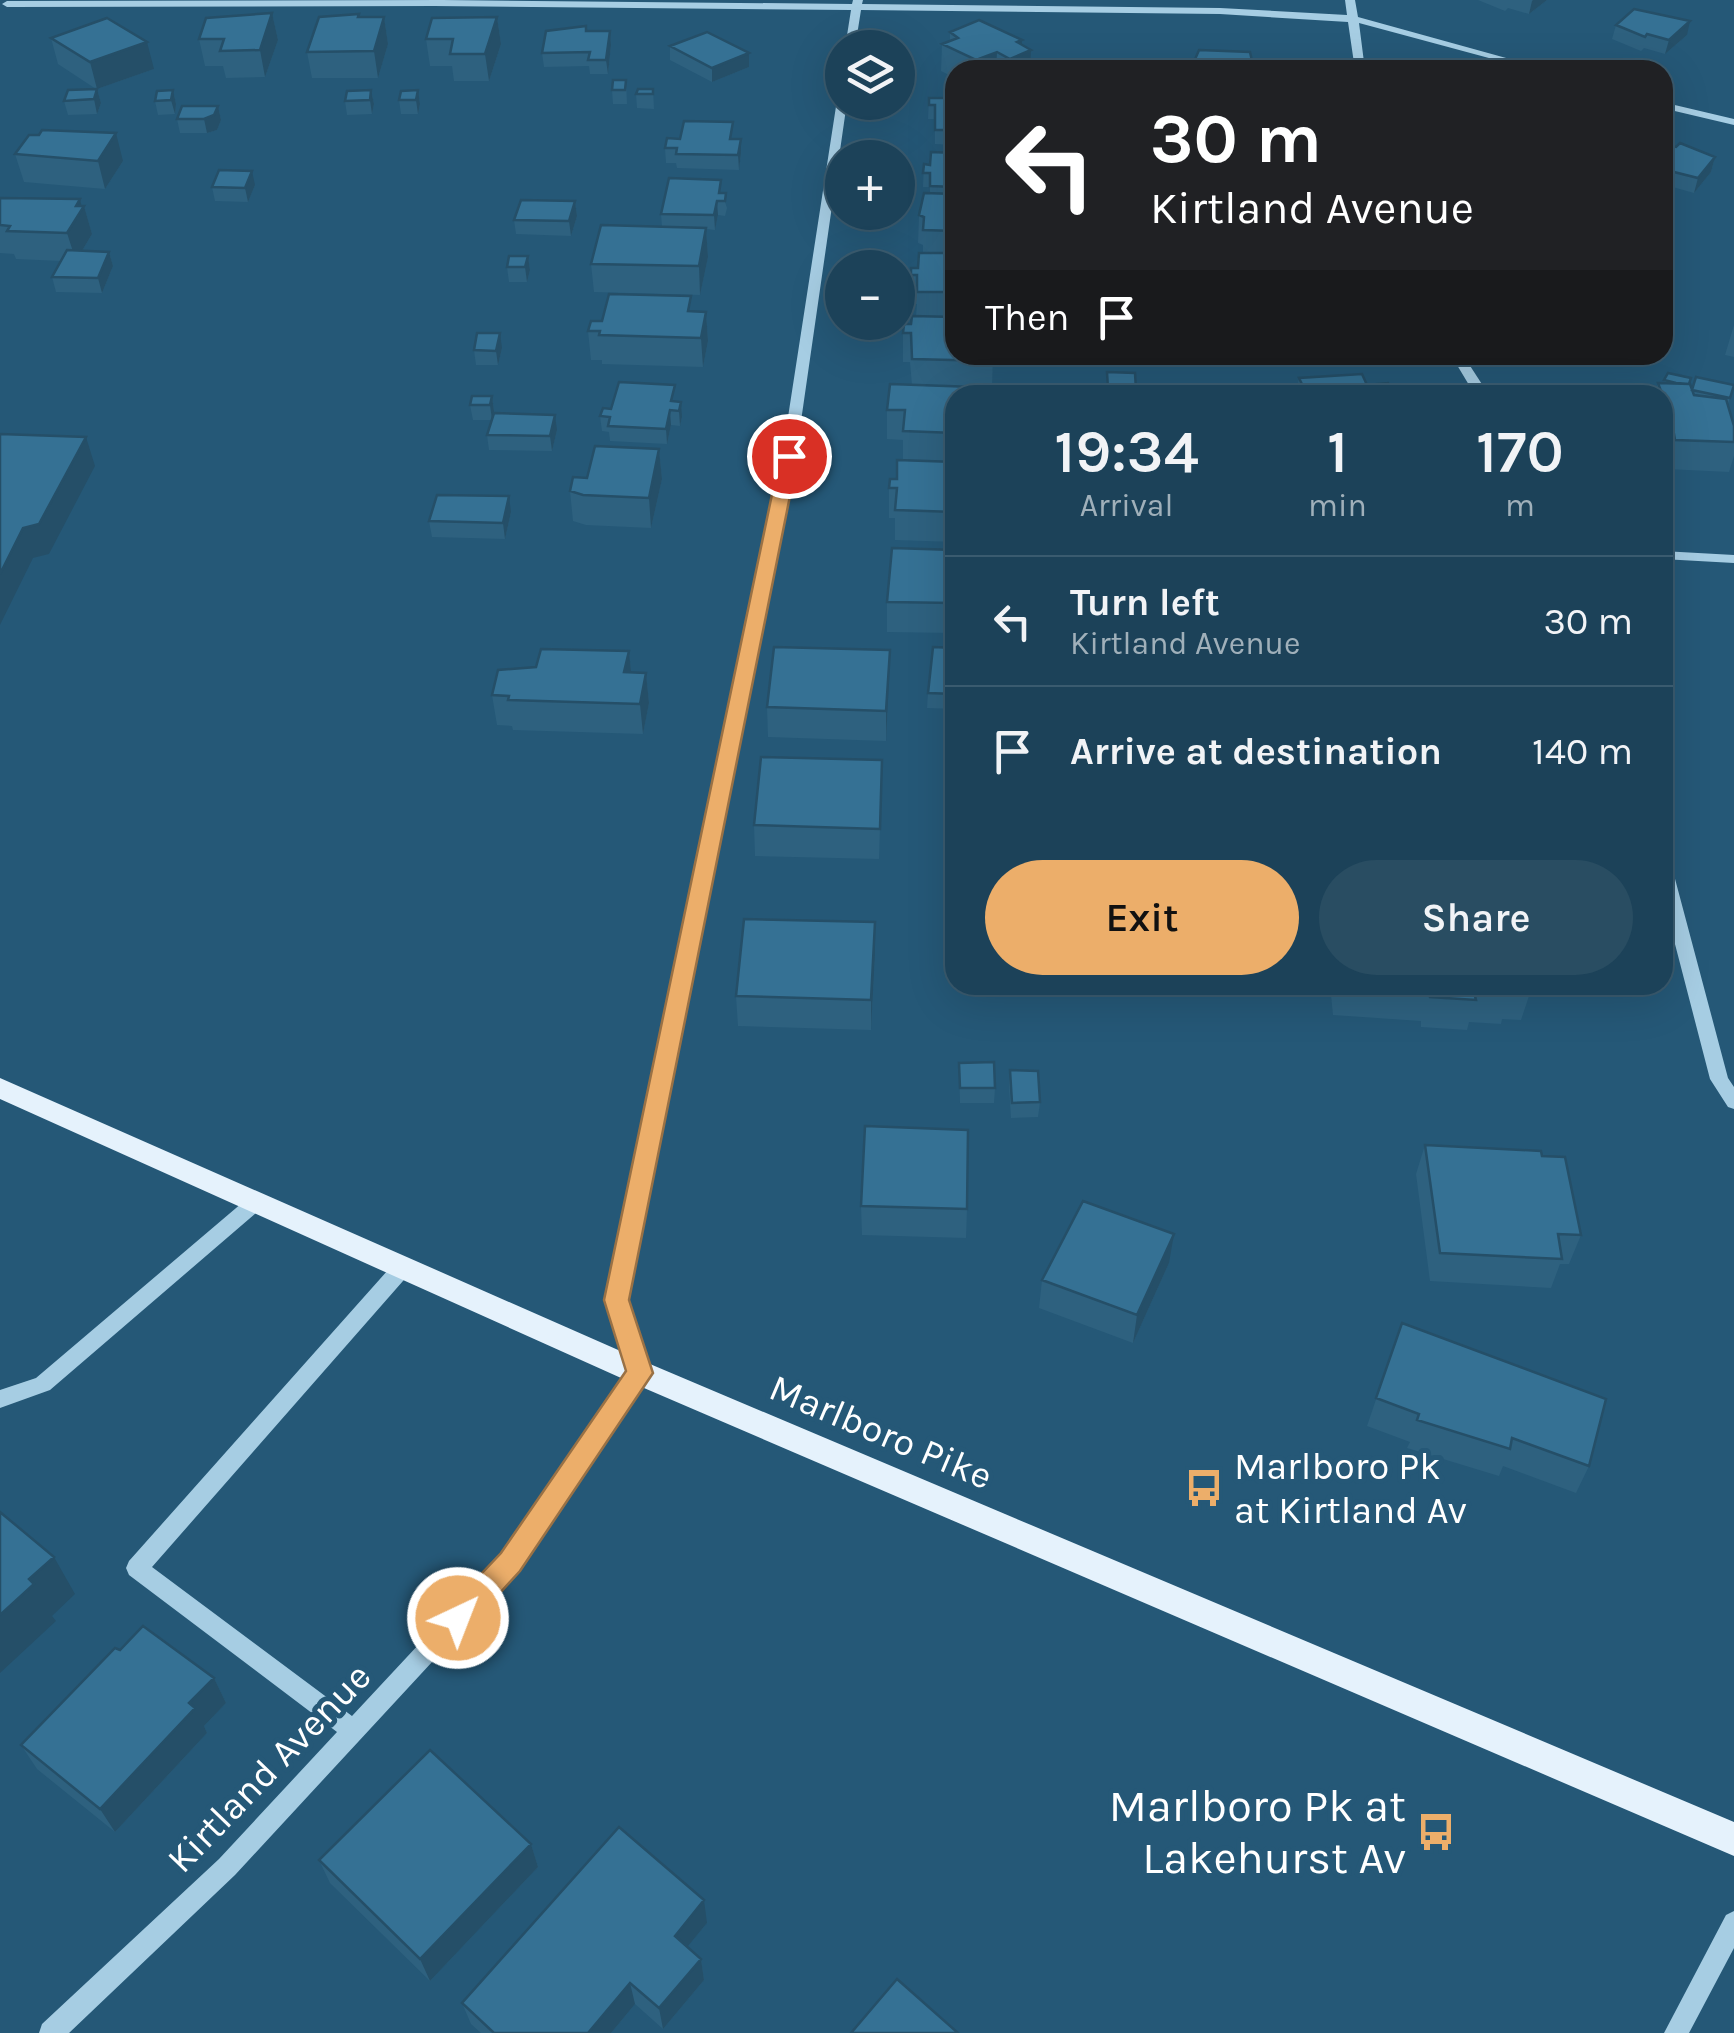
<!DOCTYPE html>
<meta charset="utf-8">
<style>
:root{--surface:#1c4259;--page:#294d62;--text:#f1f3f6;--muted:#a0b0ba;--line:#3a5b6f;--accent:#ecae6a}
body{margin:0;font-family:Karla,sans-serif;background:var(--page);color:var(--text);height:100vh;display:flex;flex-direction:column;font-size:38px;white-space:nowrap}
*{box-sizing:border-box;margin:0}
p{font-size:32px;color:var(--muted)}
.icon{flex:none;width:55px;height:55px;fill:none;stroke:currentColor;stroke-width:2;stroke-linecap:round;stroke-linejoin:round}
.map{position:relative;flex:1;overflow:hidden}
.details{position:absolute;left:945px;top:385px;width:728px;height:610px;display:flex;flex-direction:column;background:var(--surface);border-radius:30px;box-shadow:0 10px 40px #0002,0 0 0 2px var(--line)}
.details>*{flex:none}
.hud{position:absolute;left:945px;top:60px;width:728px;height:305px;border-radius:30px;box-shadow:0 10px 40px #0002,0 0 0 2px var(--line);background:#202124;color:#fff;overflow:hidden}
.fabs{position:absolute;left:825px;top:30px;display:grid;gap:20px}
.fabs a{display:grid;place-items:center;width:90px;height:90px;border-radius:50%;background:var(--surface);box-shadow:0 10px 40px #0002,0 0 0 2px var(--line);font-size:50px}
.pin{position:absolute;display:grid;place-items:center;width:85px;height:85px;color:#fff;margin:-42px;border:5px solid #fff;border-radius:50%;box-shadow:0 2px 10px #0007}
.me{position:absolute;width:110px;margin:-55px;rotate:43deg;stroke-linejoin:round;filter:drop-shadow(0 0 8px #0008)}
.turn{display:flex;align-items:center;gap:35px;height:210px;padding:0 40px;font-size:45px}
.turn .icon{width:130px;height:130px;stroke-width:2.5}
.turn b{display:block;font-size:70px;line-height:85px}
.then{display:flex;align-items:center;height:95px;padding:0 40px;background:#0003;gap:20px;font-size:38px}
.eta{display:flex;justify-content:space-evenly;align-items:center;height:170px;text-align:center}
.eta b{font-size:60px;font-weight:600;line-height:70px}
.cta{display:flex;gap:20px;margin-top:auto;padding:20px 40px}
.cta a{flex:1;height:115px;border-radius:60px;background:var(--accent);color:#111;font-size:40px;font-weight:600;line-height:115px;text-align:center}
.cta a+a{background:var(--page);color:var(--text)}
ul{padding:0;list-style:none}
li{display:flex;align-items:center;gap:30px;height:130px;padding:0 40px;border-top:2px solid var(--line)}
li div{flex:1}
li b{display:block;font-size:38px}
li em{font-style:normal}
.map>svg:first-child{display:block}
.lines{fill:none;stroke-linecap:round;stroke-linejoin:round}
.minor{fill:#a6cde3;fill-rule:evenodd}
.major{fill:#e5f2fc;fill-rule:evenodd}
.wall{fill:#2e617f}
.shaded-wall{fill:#254f68}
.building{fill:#357194;stroke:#254f68;stroke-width:2.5}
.route{fill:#ecae6a;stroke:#997145;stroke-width:2.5}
.labels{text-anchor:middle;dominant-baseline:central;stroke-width:10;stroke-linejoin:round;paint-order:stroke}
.street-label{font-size:38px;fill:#fff;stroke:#255877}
.poi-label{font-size:38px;fill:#fff;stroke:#255877;text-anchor:start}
.near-poi-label{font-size:45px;fill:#fff;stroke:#255877;text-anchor:end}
</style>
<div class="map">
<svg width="1734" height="2033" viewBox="0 0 1734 2033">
<rect width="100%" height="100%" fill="#255877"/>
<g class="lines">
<path class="minor" d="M442,0L852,4L853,0H863L862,4L1220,8L1347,15L1345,0H1355L1358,17L1550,70H1533L1359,23L1365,70H1355L1348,22L1220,14L861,10L855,48H845L851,10L434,6L7,7L2,4L7,1Z
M842,97V102H847L796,456L626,1299L650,1373L518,1569L235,1875L69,2033H39L42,2024L219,1859L337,1732L129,1575L126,1568L129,1561L396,1261L403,1259L410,1261L413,1267L410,1273L152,1567L352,1716L502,1555L630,1372L606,1299L782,456L837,100Z
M1662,102L1734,119V125L1662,108Z
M1451,355H1463L1489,395H1475Z
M1662,551L1734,555V563L1662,559Z
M1662,854L1670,860L1728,1078L1734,1087V1109L1728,1107L1710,1079L1662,894Z
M256,1194L263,1197L265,1202L263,1207L50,1390L0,1408V1390L36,1378L249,1197Z
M1734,1911V1948L1689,2033H1664L1726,1915Z"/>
<path class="major" d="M0,1078L650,1364L1734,1822V1856L630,1382L0,1099Z"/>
</g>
<path class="wall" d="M1478,0H1547L1529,14L1508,8L1505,11Z
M272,13L278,40L265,77L226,78L223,66H205L199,39Z
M359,14L360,17H384L388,44L378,78H312L307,52Z
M497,17L501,44L489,81H454L452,66H430L426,39Z
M1616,25L1687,35L1665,54L1644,48L1641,51L1612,39Z
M587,31H610L611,45L608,74H590L589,66L544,67L542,53Z
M950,32L1022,45L1030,70H955V78L941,71L942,44L950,41Z
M51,38L154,69L97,89L101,103L97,114L68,115L64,101L96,89L58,64Z
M670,46L749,53V67L712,82L670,60Z
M1193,64L1254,70H1192Z
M626,80L627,104H613L612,90Z
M653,89L654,109L637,108L636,94Z
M173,90L176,104L175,114L158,115L155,101Z
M371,90L374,104L372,114L347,115L345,101Z
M418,90L420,104L418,114H401L399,100Z
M929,98H955V145L935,144V119H928Z
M218,106L221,120L217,130L207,133H180L177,119Z
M734,139H741V153L739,170L677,168L676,163H666L665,148Z
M1662,144L1715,157L1711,172L1694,193L1662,184Z
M955,153V355H993L992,387L955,395V542L895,540V518H889V488L897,479L903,460V440L887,439V410L912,385L910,362H903V333L916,316L917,304H910L911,275L918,268L923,253V245L918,243L919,215L930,194V187H923L924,164L930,165Z
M15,154L123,161L105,189L24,182Z
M255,185L248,202L215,201L212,187Z
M722,193L727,208L725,216L718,215L715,230L706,229L708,257L700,295L594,292L591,264L662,227L661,214Z
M0,198L84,206L92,234L82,251L109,252L113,266L102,293L56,292L52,277L61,261L16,259L14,254L0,253Z
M575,201L577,216L571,236L516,234L514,220Z
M528,256L530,270L527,282H509L507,267Z
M692,311L706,312L708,341L703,367L602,364V360H591L588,331L602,321Z
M1734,325V357L1725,355Z
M502,348L498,365H476L474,350Z
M1107,372L1136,390V395H1106Z
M1668,373L1689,384L1692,390L1734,385L1728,404L1734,426V456L1729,472L1666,469L1665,464H1662V395L1655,394L1658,383H1664Z
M1299,378L1367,385L1394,395H1296Z
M492,396L494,411L493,416L557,430L552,451L489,450L487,435L492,420H473L470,405Z
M676,401L682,417L680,426L671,425L667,444L610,441L609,432L602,431L600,416L611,409Z
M659,449L662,479L651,528L586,525L573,521L570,491L587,478Z
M511,512L505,539L432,537L429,521Z
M955,550L953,633L887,632V602Z
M955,648V709L927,708L928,693Z
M629,651L631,672L646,673L649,703L643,734L513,730L512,726L497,725L492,695L536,667Z
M889,680L886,741L768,737L767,707Z
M882,760L879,859L755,856L754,825Z
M875,952L871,1030L738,1026L736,996Z
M1330,985H1530L1531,990L1521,1020L1502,1019L1501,1024L1469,1022L1467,1030L1421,1027V1021L1333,1015Z
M959,1063L995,1088L994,1103H960Z
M1010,1070L1040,1102L1038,1117L1011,1118L1009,1086Z
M1425,1145L1542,1156L1581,1235L1569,1264H1560L1551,1288L1430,1281L1416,1174Z
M861,1206L967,1209L966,1238L862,1235Z
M1169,1263L1133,1343L1039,1308L1042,1280Z
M1402,1323L1589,1466L1576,1493L1503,1466L1499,1476L1407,1448L1410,1442L1367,1426Z
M120,1650L214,1678L226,1703L204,1726L207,1733L115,1832L37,1769L21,1745Z
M531,1844L538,1867L430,1981L330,1883L319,1860Z
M707,1923L687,1947L701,1959L704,1980L663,2029L635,2004L611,2033H481L471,2024L462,2003Z"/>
<path class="shaded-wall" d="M1533,0H1547L1529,14L1532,1Z
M272,13L278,40L265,77L260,50Z
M384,17L388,44L378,78L374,51Z
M497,17L501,44L489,81L485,54Z
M1690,21L1687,35L1665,54L1669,40Z
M610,31L611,45L608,74L606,60Z
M1022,40V54L1031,50L1030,70H1010V59L1017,42Z
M147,42L154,69L97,89L101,103L97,114L94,99L97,89L90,62Z
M997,52L996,70H975L976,60Z
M749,53V67L712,82V68Z
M173,90L176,104L175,114L171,100Z
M371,90L374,104L372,114L370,100Z
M418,90L420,104L418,114L416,100Z
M218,106L221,120L217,130L207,133L204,119Z
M116,133L123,161L105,189L98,161Z
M741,139V153L739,170L738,155Z
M1715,157L1711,172L1694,193L1698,178Z
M252,171L255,185L248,202L245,188Z
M80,199L82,208L84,206L92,234L76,261L67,233Z
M575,201L577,216L571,236L569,221Z
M717,201L718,215L715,230L714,215Z
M706,228L708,257L700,295L699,266Z
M109,252L113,266L102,293L98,278Z
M528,256L530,270L527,282L525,267Z
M706,312L708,341L703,367L701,338Z
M500,333L502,348L498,365L496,351Z
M492,396L494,411L492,420L490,405Z
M681,402L682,417L680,426L679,411Z
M670,410L671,425L667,444L666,429Z
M555,415L557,430L552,451L550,436Z
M86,437L95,466L49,554L33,558L0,625V574L23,528Z
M659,449L662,479L651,528L649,498Z
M509,496L511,512L505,539L503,523Z
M890,650L889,680L886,741V711Z
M629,651L632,681L624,672Z
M646,673L649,703L643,734L640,704Z
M875,922V952L871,1030V1000Z
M1174,1234L1169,1263L1133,1343L1137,1315Z
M54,1557L75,1594L52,1616L56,1621L0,1673V1615L29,1579Z
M214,1678L226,1703L204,1726L207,1733L115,1832L100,1809L189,1703Z
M531,1844L538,1867L430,1981L420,1959Z
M704,1900L707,1923L679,1957L675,1936Z
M701,1959L704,1980L663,2029L659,2008Z
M630,1983L635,2004L611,2033H588Z"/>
<path class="building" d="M1634,9L1690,21L1669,40L1647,34L1645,37L1616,25Z
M272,13L260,50L220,51L224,39H199L206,18Z
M359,14L358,17H384L374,51L307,52L319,17Z
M497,17L485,54H450L453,39H426L432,18Z
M107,18L147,42L90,62L51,38Z
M979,20L1022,40L1017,42L1031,50L1010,59L997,52L976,60L942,44L958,38L950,32Z
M586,26V31H610L606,60H588L590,52L542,53L546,31Z
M707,32L749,53L712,68L670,46Z
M1199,50L1250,52L1254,70H1200V64H1193Z
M613,80H626L625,90H612Z
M97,89L94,99L64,101L68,90Z
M638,89H653V94H636Z
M173,90L171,100L155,101L157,91Z
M371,90L370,100L345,101L347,91Z
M418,90L416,100H399L401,91Z
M929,98H955V130H935V105H929Z
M182,106H218L214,115L204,119H177Z
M684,121L733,122L730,139H741L738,155L676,154L677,148H665L667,138L680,139Z
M42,130L116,133L98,161L15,154L29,135H39Z
M1680,143L1715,157L1698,178L1662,169V144L1676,147Z
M931,152L955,153V187L930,186V173H923L924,164L930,165Z
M219,170L252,171L245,188L212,187Z
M669,178L721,180L719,193H726L725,201H717L714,215L661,214Z
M924,193L955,194V231L923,230L924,217L919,215Z
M0,198L80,199L76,206H84L67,233L7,231L10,226L0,225Z
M521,200L575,201L569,221L514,220Z
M601,225L706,228L699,266L591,264Z
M67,250L109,252L98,278L52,277Z
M919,253H955V292H917V275H911V268H918Z
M509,256H528L525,267H507Z
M609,294L691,296L688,311L706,312L701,338L599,335L600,331H588L591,321H602Z
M912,316L955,317V355H993V361L912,359L911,333H903L904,324H911Z
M477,333H500L496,351L474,350Z
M1107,372L1135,373L1136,390L1108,389Z
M1668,373L1691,378L1689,384L1676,383L1664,380Z
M1362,374L1367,385L1388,383L1394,395H1307L1299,378Z
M1696,377L1734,385L1730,398L1692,390Z
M619,382L675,385L671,401L681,402L679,411L670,410L666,429L608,426L610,417L600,416L603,408L611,409Z
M1658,383L1690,384L1694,395L1726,399L1734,426V442L1675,440L1674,434H1666L1662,422V395L1654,394H1662Z
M890,384L1002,388L1001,395H955V433L903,431L905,410H887Z
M472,396H492L490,405H470Z
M494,413L555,415L550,436L487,435Z
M0,434L86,437L39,524L23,528L0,574Z
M595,446L659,449L649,498L583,495L570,491L573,477L587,478Z
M897,460L955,462V512L895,510L897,488H889L890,479H897Z
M437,495L509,496L503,523L429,521Z
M892,548L955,550L954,603L887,602Z
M774,647L890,650L886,711L767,707Z
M933,647L955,648V694L928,693Z
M541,649L629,651L624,672L646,673L640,704L508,700L509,696L492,695L498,670L536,667Z
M761,757L882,760L880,829L754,825Z
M744,919L875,922L871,1000L736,996Z
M1345,985H1530L1531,990L1509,989L1510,994L1474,992L1476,1000L1430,997L1429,991Z
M994,1062L995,1088H960L959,1063Z
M1010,1070L1038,1071L1040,1102L1012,1103Z
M865,1126L968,1130L967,1209L861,1206Z
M1425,1145L1541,1151L1542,1156L1565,1157L1581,1235L1558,1234L1562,1259L1440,1253Z
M1083,1201L1174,1234L1137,1315L1042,1280Z
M1402,1323L1606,1399L1589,1466L1512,1438L1510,1449L1417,1420L1419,1414L1376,1398Z
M0,1512L54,1557L29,1579L34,1584L0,1615Z
M143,1626L214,1678L189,1703L195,1708L100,1809L21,1745L115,1648L120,1650Z
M430,1750L531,1844L420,1959L319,1860Z
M619,1827L704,1900L675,1936L701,1959L659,2008L630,1983L588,2033H494L462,2003Z
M897,1979L958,2033H851Z"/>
<path class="route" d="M789,450L798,456L629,1300L653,1373L520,1571L468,1628L458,1631L448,1628L444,1618L448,1609L501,1553L626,1371L604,1300L780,456Z"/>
<defs>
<g id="bus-bare" transform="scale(3)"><path d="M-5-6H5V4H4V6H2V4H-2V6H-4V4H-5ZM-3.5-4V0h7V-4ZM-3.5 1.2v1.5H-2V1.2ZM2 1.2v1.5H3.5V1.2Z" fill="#ecae6a" stroke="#255877" stroke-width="2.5" paint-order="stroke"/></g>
</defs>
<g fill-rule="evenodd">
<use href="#bus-bare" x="1204" y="1488"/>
<use href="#bus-bare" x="1436" y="1832"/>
</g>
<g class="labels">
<g class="street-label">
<text transform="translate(881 1432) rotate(23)">Marlboro Pike</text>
<text transform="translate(269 1768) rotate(-46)">Kirtland Avenue</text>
</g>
<g class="poi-label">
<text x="1234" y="1466">Marlboro Pk<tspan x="1234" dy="44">at Kirtland Av</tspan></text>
</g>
<g class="near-poi-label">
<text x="1406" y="1806">Marlboro Pk at<tspan x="1406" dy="52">Lakehurst Av</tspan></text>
</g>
</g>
</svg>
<div class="fabs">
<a><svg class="icon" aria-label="layers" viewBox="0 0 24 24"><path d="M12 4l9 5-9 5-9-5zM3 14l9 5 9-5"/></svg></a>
<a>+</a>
<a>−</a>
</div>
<div class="pin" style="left:789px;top:456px;background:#d93025"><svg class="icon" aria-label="arrive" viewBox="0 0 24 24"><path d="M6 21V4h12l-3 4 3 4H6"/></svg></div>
<svg class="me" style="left:458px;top:1618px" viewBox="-20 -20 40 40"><circle r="17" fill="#ecae6a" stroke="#fff" stroke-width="3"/><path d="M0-11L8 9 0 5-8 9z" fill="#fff"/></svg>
<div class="hud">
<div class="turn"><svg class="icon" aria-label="left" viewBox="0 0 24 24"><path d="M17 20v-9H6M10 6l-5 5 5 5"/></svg><div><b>30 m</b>Kirtland Avenue</div></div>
<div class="then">Then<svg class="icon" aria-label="arrive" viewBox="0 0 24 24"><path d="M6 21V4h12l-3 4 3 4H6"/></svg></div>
</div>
<section class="details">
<div class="eta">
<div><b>19:34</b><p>Arrival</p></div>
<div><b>1</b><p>min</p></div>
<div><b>170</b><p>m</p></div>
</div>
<ul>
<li><svg class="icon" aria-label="left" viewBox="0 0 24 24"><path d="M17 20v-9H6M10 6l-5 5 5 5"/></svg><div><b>Turn left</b><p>Kirtland Avenue</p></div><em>30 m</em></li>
<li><svg class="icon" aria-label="arrive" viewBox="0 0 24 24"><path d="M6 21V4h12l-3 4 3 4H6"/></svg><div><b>Arrive at destination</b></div><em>140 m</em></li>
</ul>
<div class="cta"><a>Exit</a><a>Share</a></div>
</section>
</div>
